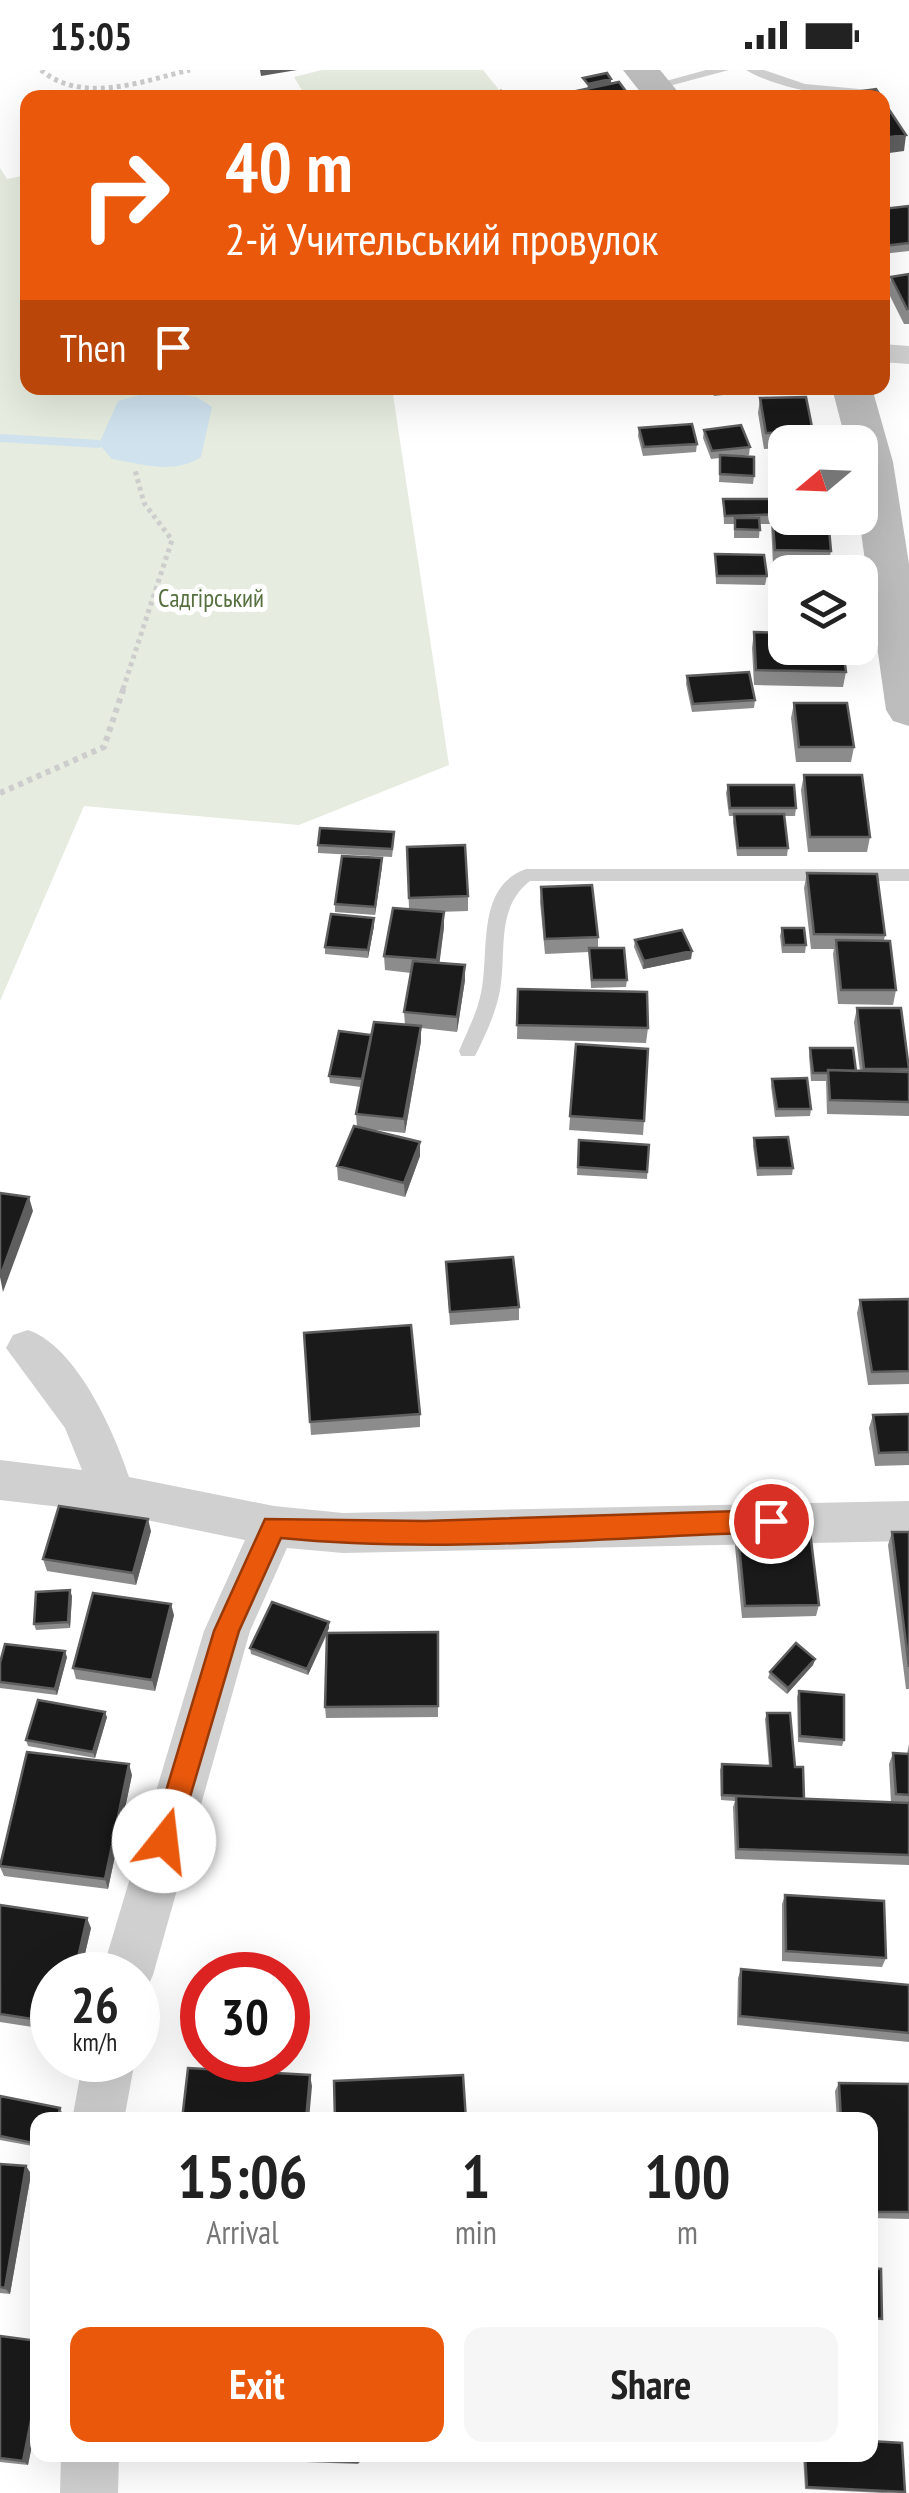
<!DOCTYPE html>
<meta charset="utf-8">
<style>
:root{--surface:#fff;--page:#f6f6f6;--text:#222;--muted:#767676;--accent:#ea580c}
body{margin:0;font-family:"PT Sans Narrow",sans-serif;background:var(--page);color:var(--text);height:100vh;display:flex;flex-direction:column;font-size:38px;white-space:nowrap}
*{box-sizing:border-box;margin:0}
p{font-size:32px;color:var(--muted)}
.icon{flex:none;width:55px;height:55px;fill:none;stroke:currentColor;stroke-width:2;stroke-linecap:round;stroke-linejoin:round}
.map{position:relative;flex:1;overflow:hidden}
.details{position:absolute;left:30px;top:2042px;width:848px;height:350px;display:flex;flex-direction:column;background:var(--surface);border-radius:20px;box-shadow:0 10px 40px #0002}
.details>*{flex:none}
.hud{position:absolute;left:20px;top:20px;width:870px;height:305px;border-radius:20px;box-shadow:0 10px 40px #0002;background:#ea580c;color:#fff;overflow:hidden}
.needle{width:65px;rotate:251deg}
.controls{position:absolute;left:768px;top:355px;display:grid;gap:20px}
.controls a{display:grid;place-items:center;width:110px;height:110px;border-radius:20px;background:var(--surface);box-shadow:0 10px 40px #0002;font-size:50px}
.speed{position:absolute;left:30px;top:1882px;display:flex;gap:20px;font-size:50px;font-weight:700;text-align:center}
.speed>*{display:grid;place-content:center;width:130px;height:130px;border-radius:50%;background:var(--surface);box-shadow:0 10px 40px #0002;line-height:1}
.speed small{font-size:25px;font-weight:400}
.speed .limit{border:15px solid #d22;background:#fff;color:#111}
.pin{position:absolute;display:grid;place-items:center;width:85px;height:85px;color:#fff;margin:-42px;border:5px solid #fff;border-radius:50%;box-shadow:0 2px 10px #0007}
.me{position:absolute;width:110px;margin:-55px;rotate:16deg;stroke-linejoin:round;filter:drop-shadow(0 0 8px #0008)}
.turn{display:flex;align-items:center;gap:35px;height:210px;padding:0 40px;font-size:45px}
.turn .icon{width:130px;height:130px;stroke-width:2.5}
.turn b{display:block;font-size:70px;line-height:85px}
.then{display:flex;align-items:center;height:95px;padding:0 40px;background:#0003;gap:20px;font-size:38px}
.eta{display:flex;justify-content:space-evenly;align-items:center;height:170px;text-align:center}
.eta b{font-size:60px;font-weight:800;line-height:70px}
.button{display:flex;gap:20px;margin-top:auto;padding:20px 40px}
.button a{flex:1;height:115px;border-radius:20px;background:var(--accent);color:#fff;font-size:40px;font-weight:800;line-height:115px;text-align:center}
.button a+a{background:var(--page);color:var(--text)}
.status{display:flex;justify-content:space-between;align-items:center;height:70px;padding:0 50px;background:var(--surface);direction:ltr}
.status svg{height:28px;fill:currentColor}
.map>svg:first-child{display:block}
.green{fill:#e6ecdf}
.water{fill:#cfe2ee}
.lines{fill:none;stroke-linecap:round;stroke-linejoin:round}
.stream{fill:#cfe2ee;fill-rule:evenodd}
.path-far1{stroke:#cdcdcd;stroke-width:5;stroke-dasharray:4 4;stroke-linecap:butt}
.path{stroke:#cdcdcd;stroke-width:6;stroke-dasharray:5 5;stroke-linecap:butt}
.lane{fill:#d0d0d0;fill-rule:evenodd}
.street{fill:#d0d0d0;fill-rule:evenodd}
.secondary{fill:#bdbdbd;fill-rule:evenodd}
.wall{fill:#8c8c8c}
.shaded-wall{fill:#5f5f5f}
.building{fill:#1a1a1a;stroke:#5f5f5f;stroke-width:2.5}
.route{fill:#ea580c;stroke:#983908;stroke-width:2.5}
.labels{text-anchor:middle;dominant-baseline:central;stroke-width:10;stroke-linejoin:round;paint-order:stroke}
.far-park-label{font-size:25px;fill:#56703f;stroke:#fff}
</style>
<div class="status"><b>15:05</b><svg viewBox="0 0 49 12"><path d="M0 12V9h3v3zM5 12V6h3v6zM10 12V3h3v9zM15 12V0h3v12zM26 1h20v11H26zM47 4h2v5h-2z"/></svg></div>
<div class="map">
<svg width="909" height="2423" viewBox="0 0 909 2423">
<rect width="100%" height="100%" fill="#fff"/>
<path class="green" d="M322,0H483L500,21L461,28L306,27L294,7Z
M0,98L7,109L27,105L28,318H392L449,695L299,755L84,736L0,931Z"/>
<path class="water" d="M154,321L197,327L212,337L201,387C173,405 143,394 112,389L99,374L118,331Z"/>
<g class="lines">
<path class="stream" d="M0,364L99,370L105,374L99,378L0,372Z"/>
<path class="path-far1" d="M41,0C83,35 142,11 190,0
M123,619L172,470L144,433L135,400"/>
<path class="path" d="M0,723L104,677L124,617"/>
<path class="lane" d="M706,0H729L654,20L648,16Z
M746,0H764L805,14L870,20L877,24C854,36 768,15 746,0Z
M526,799H909V811H530C495,838 507,882 500,920C496,943 485,966 475,986H461L459,981C467,962 477,943 481,923C490,882 475,817 526,799Z"/>
<path class="street" d="M882,274L909,276V294L882,292Z
M28,1260C76,1276 114,1361 129,1407L274,1436L343,1443L909,1431V1471L343,1483L287,1478L250,1561L153,1905L145,1923L138,1926V1905H101L204,1561L245,1470L112,1443L0,1430V1390L82,1400L65,1358L6,1278L13,1265Z
M83,1990H135L124,2050H72Z
M61,2385H119L118,2423H60Z"/>
<path class="secondary" d="M623,0H660L683,28H645Z
M832,318H872L893,392L909,494V656L893,651L886,640L859,448L860,372H846Z"/>
</g>
<path class="wall" d="M909,136V181L882,184V139Z
M909,204V254H904L888,222L891,207Z
M710,318H743L742,323L714,326Z
M753,318H790L754,321Z
M760,328L813,362L812,372H785V378L764,379L758,343Z
M639,358L697,374L696,382L643,386L638,366Z
M704,360L750,377L749,385L740,386L754,406L753,414L719,412L720,388L711,389L703,368Z
M776,411L831,481L828,496L773,495L771,454H760L759,468H734V454H724L723,429H776Z
M715,484L767,506L765,515L716,514Z
M780,509H785V549H781L779,517Z
M754,562L846,602L843,617L754,615L752,578Z
M687,606L755,630L754,638L692,642L686,614Z
M794,633L854,677L851,692H796L791,648Z
M804,705L870,767L867,782H808L801,720Z
M728,715L796,738L795,746H784L788,778L787,786H737L733,752L734,746H729L726,723Z
M394,770L392,787L318,783V775Z
M407,777L468,826V841L438,842L444,857L439,893L465,895V910L457,962L421,958V971L405,1063L365,1059L420,1072V1086L405,1127L338,1110L337,1096L357,1057L356,1044L361,1017L330,1013L329,1006L371,965L405,955L404,942L411,903L385,900L384,886L409,839Z
M382,788L375,845L335,842V834Z
M807,803L885,865L884,870L896,920L893,935L838,934L833,884L834,879H811L804,818Z
M541,817L598,867V878L627,910L626,917L591,918L589,882L545,884L540,832Z
M374,848V856L368,888L325,884V877Z
M782,858L806,875L805,883H782L780,866Z
M635,870L692,881L691,889L643,899L634,877Z
M518,919L648,958L646,973L517,969Z
M857,938L909,997V1046L827,1044L826,1011H811L809,986L810,978L856,1001H860L854,952Z
M576,974L644,1051L643,1065L569,1060Z
M772,1009L811,1039L810,1046L775,1047L771,1016Z
M754,1068L793,1098L792,1105L757,1106L753,1076Z
M579,1070L649,1075L647,1109L577,1105Z
M446,1192L519,1237V1250L450,1255Z
M909,1229V1314L868,1315L857,1243L860,1230Z
M304,1263L420,1344V1357L311,1365Z
M909,1344V1395L875,1396L869,1358L873,1345Z
M151,1461L136,1515L47,1501L43,1489Z
M892,1462H909V1619H906L888,1475Z
M738,1464L819,1535L816,1546L742,1548L735,1476Z
M72,1526L70,1558L36,1560L34,1554Z
M174,1545L155,1621L76,1609L73,1598Z
M329,1558L327,1563L438,1562V1647L326,1648L325,1637L327,1564L308,1605L251,1584L250,1578Z
M67,1587L57,1625L0,1618V1593Z
M815,1589L813,1595L787,1624L768,1608L770,1602Z
M799,1621L844,1670L842,1676L798,1672L797,1627Z
M767,1643L795,1697L804,1729L891,1733L889,1694L893,1683L907,1684L909,1674V1795L735,1789L733,1737L735,1731L721,1730L720,1700L722,1694L769,1696L765,1649Z
M107,1647L95,1688L28,1676L26,1670Z
M132,1705L108,1819L4,1806L0,1797Z
M785,1825L886,1888L882,1897L782,1891V1834Z
M0,1835L91,1858L80,1905H52V1960L0,1952Z
M741,1899L909,1915V1972L737,1955L738,1908Z
M839,2013L909,2014V2149L870,2148V2050H837L835,2021Z
M0,2026L60,2038L62,2042L60,2050H38V2077L0,2070Z
M0,2094L26,2096L31,2104L10,2224L0,2223Z
M0,2266L38,2271V2345L28,2395L0,2392Z
M359,2385L358,2394L278,2391L277,2389Z
M451,2385V2390H372V2388Z
M803,2385H870L905,2422L882,2423L805,2419Z"/>
<path class="shaded-wall" d="M260,0H297L261,6Z
M611,9V18L587,22L588,14Z
M906,65L904,81L882,84V68Z
M382,788V796L375,845V837Z
M444,842V857L438,905L437,890Z
M374,848V856L368,888V880Z
M692,881L691,889L643,899L644,891Z
M465,895V910L457,962V947Z
M421,956V971L405,1063L404,1049Z
M420,1072V1086L405,1127L404,1113Z
M29,1127L33,1141L3,1222L0,1207Z
M148,1449L151,1461L136,1515L133,1503Z
M70,1520L72,1526L70,1558L68,1552Z
M171,1534L174,1545L155,1621L152,1610Z
M329,1552V1558L308,1605L307,1599Z
M65,1581L67,1587L57,1625L55,1619Z
M815,1589L813,1595L787,1624L788,1618Z
M105,1642L107,1647L95,1688L93,1682Z
M129,1694L132,1705L108,1819L105,1809Z
M87,1848L91,1858L80,1905H74Z
M310,2005L312,2016L309,2050H306Z
M26,2096L31,2104L10,2224L5,2218Z
M38,2315V2345L28,2395L23,2391Z"/>
<path class="building" d="M607,3L611,9L588,14L583,8Z
M619,12L631,28H565L562,24Z
M876,19L882,28H812Z
M501,21L506,28H479L478,26Z
M882,29L906,65L882,68Z
M909,136V173L883,176L882,139Z
M909,204V238L907,239L891,207Z
M806,327L813,362L766,363L760,328Z
M692,354L697,374L644,377L639,358Z
M741,355L750,377L712,381L704,360Z
M720,385L754,387V406L720,404Z
M776,411H785V444L725,446L723,429H778Z
M772,443L785,444V448H828L831,481L775,480Z
M735,448H759L760,460L735,459Z
M715,484L764,485L767,506H717Z
M780,509H785V541H782Z
M754,562L785,563V578H843L846,602L756,600Z
M749,602L755,630L693,634L687,606Z
M794,633H847L854,677H799Z
M804,705H862L870,767H810Z
M728,715H794L796,738H730Z
M734,744H784L788,778H738Z
M320,758L394,762L392,779L318,775Z
M465,775L468,826L409,828L407,777Z
M342,786L382,788L375,837L335,834Z
M807,803L877,804L885,865L814,864Z
M592,815L598,867L545,869L541,817Z
M393,838L444,842L437,890L384,886Z
M331,844L374,848L368,880L325,877Z
M782,858H804L806,875H784Z
M682,860L692,881L644,891L635,870Z
M836,870L890,871L896,920H841Z
M589,878H624L627,910H592Z
M413,891L465,895L457,947L404,942Z
M518,919L647,922L648,958L517,955Z
M857,938H901L909,999H864Z
M374,952L421,956L404,1049L356,1044Z
M339,961L371,965L362,1009L329,1006Z
M576,974L648,979L644,1051L570,1046Z
M810,978H853L856,1001L828,1000V1003H813Z
M828,1000L909,1002V1032L830,1030Z
M807,1008L811,1039H777L772,1009Z
M354,1056L420,1072L404,1113L337,1096Z
M788,1067L793,1098H758L754,1068Z
M579,1070L649,1075L647,1102L578,1097Z
M0,1123L29,1127L0,1207Z
M513,1187L519,1237L450,1242L446,1192Z
M909,1229V1301L872,1302L860,1230Z
M411,1255L420,1344L310,1352L304,1263Z
M909,1344V1382L879,1383L873,1345Z
M59,1436L148,1449L133,1503L43,1489Z
M810,1462L819,1535L745,1536L738,1464Z
M892,1462H909V1597Z
M70,1520L68,1552L34,1554L36,1522Z
M93,1523L171,1534L152,1610L73,1598Z
M272,1532L329,1552L307,1599L250,1578Z
M438,1562V1636L325,1637L327,1563Z
M796,1573L815,1589L788,1618L770,1602Z
M5,1574L65,1581L55,1619L0,1612V1593Z
M799,1621L844,1625V1670L800,1666Z
M38,1630L105,1642L93,1682L26,1670Z
M767,1643H790L795,1697H803L804,1729L722,1725V1694L771,1696Z
M27,1682L129,1694L105,1809L0,1796Z
M893,1683L909,1684V1725L896,1724Z
M736,1726L909,1733V1785L738,1779Z
M785,1825L884,1831L886,1888L786,1881Z
M0,1835L87,1848L74,1905H52V1952L0,1944Z
M741,1899L909,1915V1963L740,1946Z
M188,1998L310,2005L306,2050H182Z
M463,2005L466,2050H335L334,2011Z
M839,2013L909,2014V2142H870V2050H841Z
M0,2026L60,2038L57,2050H38V2074L0,2066Z
M0,2094L26,2096L5,2218L0,2217Z
M870,2198L881,2199L882,2249L870,2248Z
M0,2266L38,2271V2315L23,2391L0,2388Z
M870,2371L902,2373L905,2422L807,2417L805,2385H870Z
M277,2385H358V2392L277,2389Z
M372,2385H451V2388H372Z"/>
<path class="route" d="M771,1440L783,1451L771,1462C609,1467 443,1484 281,1468L239,1561L177,1771L174,1780L164,1784L155,1780L151,1771L214,1561L265,1449L425,1451Z"/>
<g class="labels">
<g class="far-park-label">
<text x="211" y="528">Садгірський</text>
</g>
</g>
</svg>
<div class="controls">
<a><svg class="needle" viewBox="-14 -14 28 28"><path d="M0-13l5 13h-10z" fill="#e53935"/><path d="M0 13l5-13h-10z" fill="#767676"/></svg></a>
<a><svg class="icon" aria-label="layers" viewBox="0 0 24 24"><path d="M12 4l9 5-9 5-9-5zM3 14l9 5 9-5"/></svg></a>
</div>
<div class="speed"><div>26<small>km/h</small></div><div class="limit">30</div></div>
<div class="pin" style="left:771px;top:1451px;background:#d93025"><svg class="icon" aria-label="arrive" viewBox="0 0 24 24"><path d="M6 21V4h12l-3 4 3 4H6"/></svg></div>
<svg class="me" style="left:164px;top:1771px" viewBox="-20 -20 40 40"><circle r="19" fill="#fff"/><path d="M0-13L10 11 0 6-10 11z" fill="#ea580c"/></svg>
<div class="hud">
<div class="turn"><svg class="icon" aria-label="right" viewBox="0 0 24 24"><path d="M7 20v-9h11M14 6l5 5-5 5"/></svg><div><b>40 m</b>2-й Учительський провулок</div></div>
<div class="then">Then<svg class="icon" aria-label="arrive" viewBox="0 0 24 24"><path d="M6 21V4h12l-3 4 3 4H6"/></svg></div>
</div>
<section class="details">
<div class="eta">
<div><b>15:06</b><p>Arrival</p></div>
<div><b>1</b><p>min</p></div>
<div><b>100</b><p>m</p></div>
</div>
<div class="button"><a>Exit</a><a>Share</a></div>
</section>
</div>
